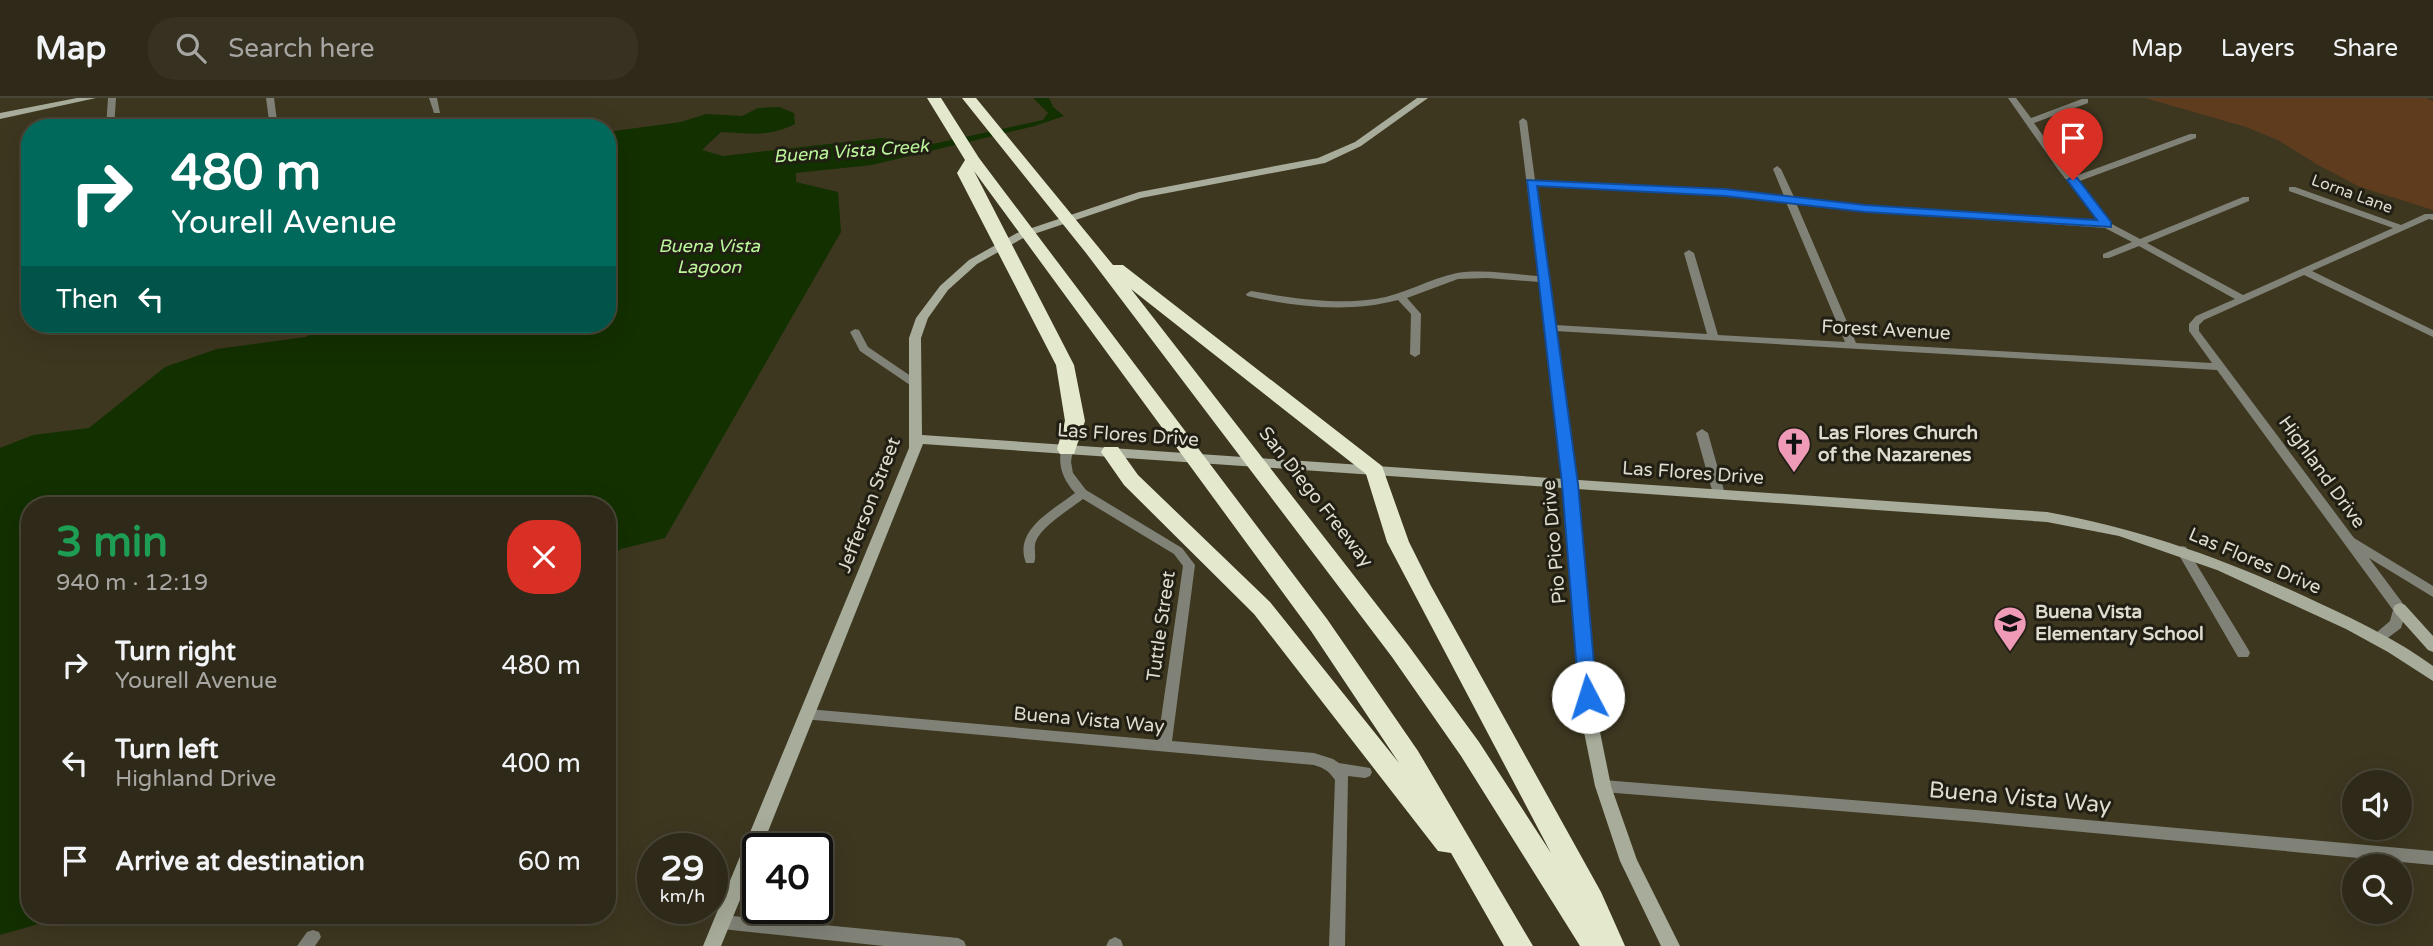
<!DOCTYPE html>
<meta charset="utf-8">
<style>
:root{--surface:#2e2918;--page:#363121;--text:#f1f3f6;--muted:#a7a6a2;--line:#494537}
body{margin:0;font-family:"Varela Round",sans-serif;background:var(--page);color:var(--text);height:100vh;display:flex;flex-direction:column;font-size:26px;white-space:nowrap}
*{box-sizing:border-box;margin:0}
p{font-size:23px;color:var(--muted)}
.icon{flex:none;width:38px;height:38px;fill:none;stroke:currentColor;stroke-width:2;stroke-linecap:round;stroke-linejoin:round}
.map{position:relative;flex:1;overflow:hidden}
.panel{position:absolute;left:21px;top:399px;width:595px;height:427px;display:flex;flex-direction:column;background:var(--surface);border-radius:28px;box-shadow:0 7px 28px #0002,0 0 0 2px var(--line)}
.panel>*{flex:none}
.guide{position:absolute;left:21px;top:21px;width:595px;height:214px;border-radius:28px;box-shadow:0 7px 28px #0002,0 0 0 2px var(--line);background:#00695c;color:#fff;overflow:hidden}
.controls{position:absolute;left:2342px;top:672px;display:grid;gap:14px}
.controls a{display:grid;place-items:center;width:70px;height:70px;border-radius:50%;background:var(--surface);box-shadow:0 7px 28px #0002,0 0 0 2px var(--line);font-size:35px}
.speed{position:absolute;left:637px;top:735px;display:flex;gap:14px;font-size:35px;font-weight:700;text-align:center}
.speed>*{display:grid;place-content:center;width:91px;height:91px;border-radius:50%;background:var(--surface);box-shadow:0 7px 28px #0002,0 0 0 2px var(--line);line-height:1}
.speed small{font-size:18px;font-weight:400}
.speed .limit{border:4px solid #111;border-radius:10px;background:#fff;color:#111}
.pin{position:absolute;display:grid;place-items:center;width:60px;height:60px;color:#fff;margin:-72px -30px;border-radius:50% 50% 50% 0;rotate:-45deg;box-shadow:0 0 7px #0007}
.pin .icon{rotate:45deg}
.me{position:absolute;width:77px;margin:-38px;rotate:355deg;stroke-linejoin:round;filter:drop-shadow(0 0 5px #0008)}
.turn{display:flex;align-items:center;gap:24px;height:147px;padding:0 35px;font-size:32px}
.turn .icon{width:91px;height:91px;stroke-width:2.5}
.turn b{display:block;font-size:49px;line-height:60px}
.then{display:flex;align-items:center;height:66px;padding:0 35px;background:#0003;gap:14px;font-size:26px}
.round{display:grid;place-items:center;flex:none;width:74px;height:74px;border-radius:28px;background:var(--page)}
.headline{display:flex;align-items:center;justify-content:space-between;height:119px;padding:0 35px}
h1{font-size:42px;font-weight:700;line-height:52px;color:#1e9e55}
ul{padding:0;list-style:none}
li{display:flex;align-items:center;gap:21px;height:98px;padding:0 35px}
li div{flex:1}
li b{display:block;font-size:26px}
li em{font-style:normal}
header{display:flex;align-items:center;gap:42px;box-sizing:border-box;height:98px;padding:0 35px;background:var(--surface);border-bottom:2px solid var(--line)}
header strong{font-size:33px}
nav{display:flex;gap:38px;margin-inline-start:auto;font-size:24px}
.search{width:490px;height:63px;background:var(--page);display:flex;align-items:center;gap:18px;box-sizing:border-box;padding:0 24px;border-radius:28px;color:var(--muted);font-size:26px}
.map>svg:first-child{display:block}
.green{fill:#603c1f}
.water{fill:#133000}
.lines{fill:none;stroke-linecap:round;stroke-linejoin:round}
.street{fill:#808277;fill-rule:evenodd}
.secondary{fill:#a8ac9a;fill-rule:evenodd}
.highway{fill:#e4e9ce;fill-rule:evenodd}
.route{fill:#1a73e8;stroke:#114b97;stroke-width:2}
.labels{text-anchor:middle;dominant-baseline:central;stroke-width:6;stroke-linejoin:round;paint-order:stroke}
.far-street-label{font-size:16px;fill:#dfdccf;stroke:#211e14}
.far-water-label{font-size:18px;font-style:italic;fill:#bbf69a;stroke:#211e14}
.street-label{font-size:19px;fill:#dfdccf;stroke:#211e14}
.poi-label{font-size:19px;font-weight:bold;fill:#dfdccf;stroke:#211e14;text-anchor:start}
.near-street-label{font-size:23px;fill:#dfdccf;stroke:#211e14}
</style>
<header>
<strong>Map</strong>
<div class="search"><svg class="icon" aria-label="search" viewBox="0 0 24 24"><circle cx="10" cy="10" r="6"/><path d="M15 15l6 6"/></svg>Search here</div>
<nav><a>Map</a><a>Layers</a><a>Share</a></nav>
</header>
<div class="map">
<svg width="2433" height="848" viewBox="0 0 2433 848">
<rect width="100%" height="100%" fill="#3d3720"/>
<path class="green" d="M2145,0H2426L2433,3V112L2360,89L2318,67L2278,42L2246,29Z"/>
<path class="water" d="M1033,0H1049L1053,9L1064,18L1035,28L872,67L796,75V84L838,94L841,134L665,440L621,451L607,461V408H30V817H70L0,837V350L33,337L89,330L165,269L217,251L306,239L328,226H607V34L681,24L706,16L742,18L758,10L779,9L794,15L795,26C767,40 751,35 721,34L702,52L723,58L882,40L928,47L1043,22L1048,15Z"/>
<g class="lines">
<path class="street" d="M108,0H116L114,30H106Z
M266,0H274L278,30H270Z
M429,0H437L440,15H434Z
M2008,0H2016L2031,20L2082,1H2088V5L2034,25L2073,79L2190,36H2196V40L2077,84L2110,125L2140,141L2243,99H2249V103L2147,145L2243,197L2393,130L2289,93V89H2295L2401,127L2425,116H2433V122L2429,121L2312,173L2433,232V239L2304,177L2204,222L2199,227V233L2354,440L2433,488V499L2369,460L2407,511L2401,530L2381,545H2371L2369,541L2390,523L2393,512L2217,272L1555,233L1576,386L1570,390L1564,386L1539,184L1487,180L1458,181L1407,200L1421,216L1420,256L1415,259L1410,256L1411,216L1398,202C1349,215 1296,209 1247,198L1246,196L1251,193C1292,200 1333,207 1375,201C1404,197 1428,181 1457,175C1483,171 1512,176 1538,178L1519,23L1523,20L1527,23L1535,82L1725,91L1784,98L1773,71L1777,68L1781,71L1794,99L1865,107L2099,124L2057,70ZM1536,87L1725,97L1786,104L1845,244L1718,237L1694,155L1689,152L1684,155L1707,236L1555,227ZM1796,105L1865,113L2105,130L2132,144L2103,156V160H2109L2139,148L2235,201L2196,218L2189,226V233L2212,265L1856,245Z
M855,231L859,232L868,249L918,283L919,285L918,287H910L860,253L850,234Z
M1702,331L1708,335L1725,396L1719,400L1713,396L1696,335Z
M1067,347L1073,351L1071,364L1073,375L1086,392L1182,450L1195,467L1172,643L1314,655L1333,661L1339,665L1370,670L1372,674L1370,678L1365,680L1348,678L1345,848H1329L1335,682C1329,673 1324,670 1314,667L803,621L801,617L803,613L808,611L1158,642L1183,468L1174,456L1083,401C1070,411 1042,428 1036,443C1033,450 1037,458 1034,465H1026C1013,432 1053,412 1075,395C1063,381 1058,369 1061,351Z
M2182,448L2186,449L2248,551L2250,555L2248,559H2238L2176,452Z
M1603,682L1976,712L2433,753V767L1976,724L1603,694L1598,692L1596,688L1598,684Z
M722,817L958,840L964,843L966,848H884L722,831L716,829L714,824L716,819Z
M313,832L319,834L321,839L315,848H297L307,834Z
M1115,839L1121,842L1123,848H1106L1109,842Z"/>
<path class="secondary" d="M77,0H96L0,21V15Z
M1417,0H1428L1361,48L1325,65L1141,100L1025,139L977,166L948,192L928,220L921,240L922,337L2047,414C2143,431 2233,464 2321,506C2360,524 2399,543 2433,568V583L2388,554L2346,531L2217,472L2119,438L2047,424L1577,391L1599,629L1611,688L1637,762L1680,848H1661L1620,763L1595,688L1583,629L1564,390L923,346L761,751H758V758L721,848H703L909,350V240L916,220L940,188L969,162L1017,135L1139,94L1318,60L1355,44Z
M2400,505L2405,507L2433,538V554L2428,552L2395,515L2393,511L2395,507Z"/>
<path class="highway" d="M927,0H941L979,60L1327,521L1418,653L1533,848H1504L1451,755L1438,753L1254,516L1124,387L1101,354L1104,349H1118L1138,377L1270,504L1399,665L1311,533L974,73L1074,267L1085,323L1074,356H1060L1057,351L1065,323L1056,267L957,75L965,62Z
M962,0H976L1113,167H1123L1382,368L1409,444L1431,488L1601,794L1625,848H1580L1461,658L1392,559L1086,155ZM1131,191L1366,376L1387,444L1551,755L1479,644L1408,547Z"/>
</g>
<path class="route" d="M2073,79L2077,80L2111,124V129L1865,114L1725,98L1537,88L1578,386L1597,599L1595,604H1582L1579,599L1562,386L1527,82L1725,91L1865,107L2097,122L2067,82Z"/>
<defs>
<g id="church-pin" transform="scale(1.75)"><path d="M0 17L-7.5 6A9.5 9.5 0 1 1 7.5 6Z" fill="#ef9ab7" stroke="#211e14"/><path d="M-1.2-6h2.4v3.5h3.3v2.4h-3.3V6h-2.4V-.1h-3.3v-2.4h3.3Z" fill="#111"/></g>
<g id="school-pin" transform="scale(1.75)"><path d="M0 17L-7.5 6A9.5 9.5 0 1 1 7.5 6Z" fill="#ef9ab7" stroke="#211e14"/><path d="M0-5L7-2L0 1L-7-2ZM-4 1L0 2.5L4 1V4Q0 6-4 4Z" fill="#111"/></g>
</defs>
<g fill-rule="evenodd">
<use href="#church-pin" x="1794" y="346"/>
<use href="#school-pin" x="2010" y="525"/>
</g>
<g class="labels">
<g class="far-street-label">
<text transform="translate(2352 96) rotate(20)">Lorna Lane</text>
</g>
<g class="far-water-label">
<text transform="translate(851 53) rotate(-4)">Buena Vista Creek</text>
<text x="709" y="148">Buena Vista<tspan x="709" dy="21">Lagoon</tspan></text>
</g>
<g class="street-label">
<text transform="translate(1886 232) rotate(3)">Forest Avenue</text>
<text transform="translate(1128 337) rotate(4)">Las Flores Drive</text>
<text transform="translate(2322 374) rotate(54)">Highland Drive</text>
<text transform="translate(1693 375) rotate(4)">Las Flores Drive</text>
<text transform="translate(1316 399) rotate(52)">San Diego Freeway</text>
<text transform="translate(869 407) rotate(-69)">Jefferson Street</text>
<text transform="translate(1554 444) rotate(-95)">Pio Pico Drive</text>
<text transform="translate(2255 463) rotate(23)">Las Flores Drive</text>
<text transform="translate(1161 528) rotate(-82)">Tuttle Street</text>
<text transform="translate(1089 622) rotate(5)">Buena Vista Way</text>
</g>
<g class="poi-label">
<text x="1818" y="335">Las Flores Church<tspan x="1818" dy="22">of the Nazarenes</tspan></text>
<text x="2035" y="514">Buena Vista<tspan x="2035" dy="22">Elementary School</tspan></text>
</g>
<g class="near-street-label">
<text transform="translate(2020 700) rotate(5)">Buena Vista Way</text>
</g>
</g>
</svg>
<div class="controls">
<a><svg class="icon" aria-label="sound" viewBox="0 0 24 24"><path d="M4 9h4l5-4v14l-5-4H4zM17 9q2 3 0 6"/></svg></a>
<a><svg class="icon" aria-label="search" viewBox="0 0 24 24"><circle cx="10" cy="10" r="6"/><path d="M15 15l6 6"/></svg></a>
</div>
<div class="speed"><div>29<small>km/h</small></div><div class="limit">40</div></div>
<div class="pin" style="left:2073px;top:82px;background:#d93025"><svg class="icon" aria-label="arrive" viewBox="0 0 24 24"><path d="M6 21V4h12l-3 4 3 4H6"/></svg></div>
<svg class="me" style="left:1588px;top:599px" viewBox="-20 -20 40 40"><circle r="19" fill="#fff"/><path d="M0-13L10 11 0 6-10 11z" fill="#1a73e8"/></svg>
<div class="guide">
<div class="turn"><svg class="icon" aria-label="right" viewBox="0 0 24 24"><path d="M7 20v-9h11M14 6l5 5-5 5"/></svg><div><b>480 m</b>Yourell Avenue</div></div>
<div class="then">Then<svg class="icon" aria-label="left" viewBox="0 0 24 24"><path d="M17 20v-9H6M10 6l-5 5 5 5"/></svg></div>
</div>
<section class="panel">
<div class="headline"><div><h1>3 min</h1><p>940 m · 12:19</p></div><a class="round" style="background:#d93025;color:#fff"><svg class="icon" aria-label="close" viewBox="0 0 24 24"><path d="M6 6l12 12M18 6L6 18"/></svg></a></div>
<ul>
<li><svg class="icon" aria-label="right" viewBox="0 0 24 24"><path d="M7 20v-9h11M14 6l5 5-5 5"/></svg><div><b>Turn right</b><p>Yourell Avenue</p></div><em>480 m</em></li>
<li><svg class="icon" aria-label="left" viewBox="0 0 24 24"><path d="M17 20v-9H6M10 6l-5 5 5 5"/></svg><div><b>Turn left</b><p>Highland Drive</p></div><em>400 m</em></li>
<li><svg class="icon" aria-label="arrive" viewBox="0 0 24 24"><path d="M6 21V4h12l-3 4 3 4H6"/></svg><div><b>Arrive at destination</b></div><em>60 m</em></li>
</ul>
</section>
</div>
